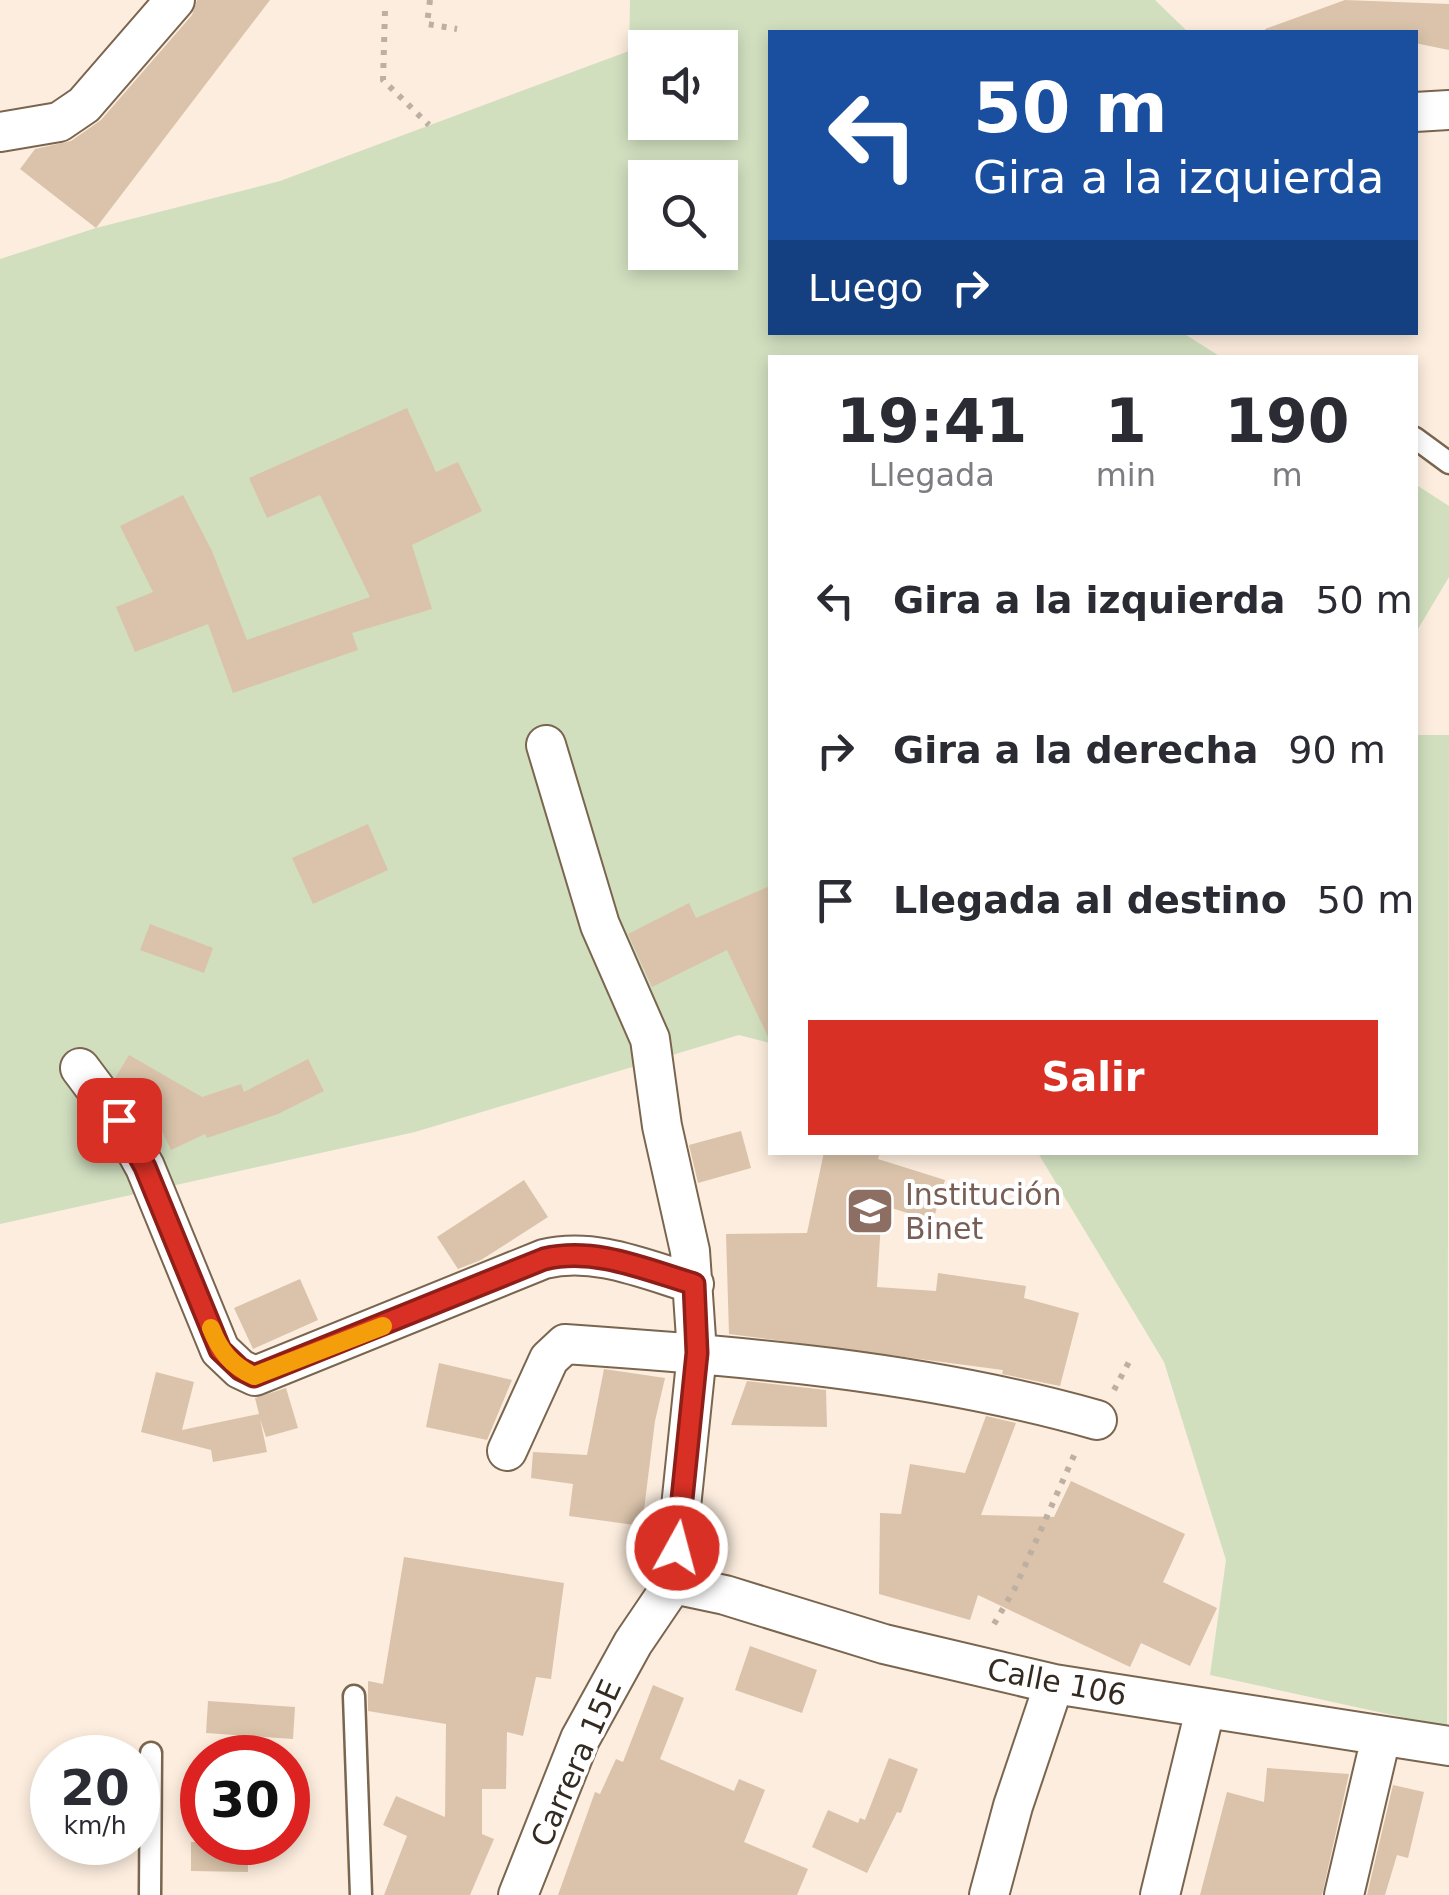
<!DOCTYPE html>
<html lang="es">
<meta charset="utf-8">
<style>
:root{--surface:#fff;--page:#f2f2f3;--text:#2b2b33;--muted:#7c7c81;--accent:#d93025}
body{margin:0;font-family:"DejaVu Sans",sans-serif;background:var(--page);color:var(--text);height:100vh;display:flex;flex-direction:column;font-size:38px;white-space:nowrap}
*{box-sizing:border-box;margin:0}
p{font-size:32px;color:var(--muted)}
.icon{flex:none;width:55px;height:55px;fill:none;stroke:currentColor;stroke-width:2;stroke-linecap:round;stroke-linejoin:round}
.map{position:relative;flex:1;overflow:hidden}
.sheet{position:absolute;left:768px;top:355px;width:650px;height:800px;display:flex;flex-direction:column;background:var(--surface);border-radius:0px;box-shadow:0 5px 15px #0003}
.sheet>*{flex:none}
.banner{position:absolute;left:768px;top:30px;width:650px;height:305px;border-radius:0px;box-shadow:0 5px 15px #0003;background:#1a4fa0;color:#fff;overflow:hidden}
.tools{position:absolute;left:628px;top:30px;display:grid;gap:20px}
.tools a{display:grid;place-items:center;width:110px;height:110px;border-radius:0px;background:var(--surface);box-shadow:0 5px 15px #0003;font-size:50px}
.speed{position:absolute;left:30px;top:1735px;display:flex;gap:20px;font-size:50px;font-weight:700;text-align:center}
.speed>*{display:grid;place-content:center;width:130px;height:130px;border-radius:50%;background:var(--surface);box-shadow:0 5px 15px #0003;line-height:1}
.speed small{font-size:25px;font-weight:400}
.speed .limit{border:15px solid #d22;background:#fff;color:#111}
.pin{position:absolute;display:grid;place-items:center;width:85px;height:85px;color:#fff;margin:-42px;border-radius:20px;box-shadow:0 5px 15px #0006}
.me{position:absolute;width:110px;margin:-55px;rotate:7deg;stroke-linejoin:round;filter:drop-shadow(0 0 8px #0008)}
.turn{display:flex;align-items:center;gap:35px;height:210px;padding:0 40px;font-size:45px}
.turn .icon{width:130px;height:130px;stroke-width:2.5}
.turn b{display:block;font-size:70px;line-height:85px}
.then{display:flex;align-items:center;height:95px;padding:0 40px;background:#0003;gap:20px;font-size:38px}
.eta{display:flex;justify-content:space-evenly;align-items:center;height:170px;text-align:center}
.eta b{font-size:60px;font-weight:700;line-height:70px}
.primary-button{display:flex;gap:20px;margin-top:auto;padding:20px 40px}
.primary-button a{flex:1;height:115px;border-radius:0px;background:var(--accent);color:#fff;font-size:40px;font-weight:700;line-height:115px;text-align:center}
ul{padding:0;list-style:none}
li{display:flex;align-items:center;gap:30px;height:150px;padding:0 40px}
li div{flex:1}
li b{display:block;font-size:38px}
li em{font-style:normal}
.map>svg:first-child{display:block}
.green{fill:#d1dfbf;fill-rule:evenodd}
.building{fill:#dac3aa}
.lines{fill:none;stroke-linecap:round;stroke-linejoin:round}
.service-casing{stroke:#7a654f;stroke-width:25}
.minor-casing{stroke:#7a654f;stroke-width:42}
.path{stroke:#bdb0a3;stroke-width:6;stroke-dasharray:5 8;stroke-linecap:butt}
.service{stroke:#fff;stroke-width:20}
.minor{stroke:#fff;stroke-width:38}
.route-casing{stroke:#8d1f18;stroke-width:25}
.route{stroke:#d93025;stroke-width:18}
.slow{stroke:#f59e0b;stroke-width:18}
.labels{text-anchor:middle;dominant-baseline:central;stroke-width:8;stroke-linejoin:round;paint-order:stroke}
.education-label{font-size:30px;fill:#785e54;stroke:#fff;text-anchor:start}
.street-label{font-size:30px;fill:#332a21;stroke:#fff}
</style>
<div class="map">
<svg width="1449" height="1895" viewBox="0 0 1449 1895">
<rect width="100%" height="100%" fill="#fcedde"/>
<path class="green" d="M630,0H1155L1188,32H770V332L1183,333L1221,357L770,358V1043L739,1035L415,1132L0,1224V259L96,228L280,181L629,51ZM645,48H720V122H645ZM645,178H720V252H645Z
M1415,484L1449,506V577L1415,634Z
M1415,735H1449L1447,1727L1210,1675L1226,1560L1164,1362L1038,1153L1415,1152Z"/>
<path class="building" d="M197,0H270L96,228L20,169L35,149L71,141L101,120L192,15Z
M1345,0L1449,4V50L1415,43V32H1266L1265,29Z
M407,408L436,472L458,462L482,511L412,545L432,609L352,633L358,650L233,693L208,624L135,652L116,607L153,592L120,526L183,495L212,551L247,640L370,597L320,495L267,518L249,478Z
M368,824L388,870L313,904L292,858Z
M770,886V1041L727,950L652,987L628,934L689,903L696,918Z
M150,924L213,948L204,973L140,950Z
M129,1055L202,1097L241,1084L244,1092L308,1059L324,1091L278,1114L207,1138L205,1134L171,1150L155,1117L136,1106L115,1078Z
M741,1131L751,1168L698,1183L689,1145Z
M824,1152H880L878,1159L945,1180L933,1221L882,1205L877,1287L936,1291L938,1273L1026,1286L1024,1298L1079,1313L1060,1386L1002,1374L1003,1370L729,1334L726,1234L807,1233Z
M524,1180L548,1217L481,1260L458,1269L437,1237Z
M300,1279L318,1320L253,1349L234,1308Z
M439,1363L512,1380L487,1440L426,1427Z
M604,1369L665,1378L655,1421L642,1526L569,1516L573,1484L531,1478L533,1452L587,1455Z
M156,1372L194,1382L182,1430L259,1414L255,1398L286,1388L298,1428L266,1437L260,1419L267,1452L213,1462L211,1450L141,1432Z
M747,1381L826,1390L827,1427L731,1425Z
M986,1416L1016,1423L981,1515L1054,1517L1071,1481L1185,1534L1163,1582L1217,1608L1190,1666L1141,1643L1130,1667L978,1595L970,1620L879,1594L880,1513L901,1514L910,1464L965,1473Z
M404,1557L564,1583L551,1679L536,1677L523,1736L507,1732L506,1789H482V1834L494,1839L470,1895H384L407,1836L383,1825L396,1796L445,1817L446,1724L368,1711V1681L383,1684Z
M750,1646L817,1670L802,1713L735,1690Z
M653,1685L684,1698L660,1759L734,1791L739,1779L765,1790L744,1842L808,1869L797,1895H558L595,1792L600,1794L616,1759L623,1762Z
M208,1701L295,1707L293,1739L206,1733Z
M889,1758L918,1769L901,1813L897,1812L867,1873L812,1847L828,1810L858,1823L860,1818L865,1820Z
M1267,1768L1349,1774L1322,1895H1200L1227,1792L1264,1802Z
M1393,1785L1424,1792L1408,1858L1397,1855L1385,1895H1367Z
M191,1842H248V1872L191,1871Z"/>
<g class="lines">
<g class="service-casing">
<path id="service" d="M1415,438L1449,463
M354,1696L361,1895
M150,1895L151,1753"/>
</g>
<g class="minor-casing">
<path id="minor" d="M1415,112L1449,110
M0,132L59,122L84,105L175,0
M80,1068L119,1120L145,1167L220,1350L240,1369L255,1376L544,1259C595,1247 644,1269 694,1284
M507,1451L549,1359L565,1344C743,1356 925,1371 1097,1420
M673,1584L725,1595L884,1644L1054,1684L1449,1746
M518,1895L580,1739L633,1643L673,1584L697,1353L690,1251L662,1126L650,1039L600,925L546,745
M989,1895L1013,1806L1054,1684
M1160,1895L1205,1710
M1344,1895L1381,1737"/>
</g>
<path class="path" d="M430,0L427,24L457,29
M385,11L383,80L429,125
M1114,1390L1130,1360
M994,1624L1015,1588L1076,1451"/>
<use href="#service" class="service"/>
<use href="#minor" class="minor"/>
</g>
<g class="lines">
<g class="route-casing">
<path id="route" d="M119,1120L145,1167L220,1350L240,1369L254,1376L544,1259C595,1247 644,1269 694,1284L697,1353L677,1548"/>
</g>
<use href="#route" class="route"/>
<path class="slow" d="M211,1328C220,1351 231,1365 254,1376L383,1326"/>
</g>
<defs>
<g id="school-square" transform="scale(2.5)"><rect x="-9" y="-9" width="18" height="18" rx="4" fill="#8d6e63" stroke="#fff"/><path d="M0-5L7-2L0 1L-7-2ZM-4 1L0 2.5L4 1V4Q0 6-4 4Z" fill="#fff"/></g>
</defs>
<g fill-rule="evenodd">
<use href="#school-square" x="870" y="1211"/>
</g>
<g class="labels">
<g class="education-label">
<text x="905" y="1194">Institución<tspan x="905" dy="34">Binet</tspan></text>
</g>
<g class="street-label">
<text transform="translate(1057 1682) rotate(11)">Calle 106</text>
<text transform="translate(576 1763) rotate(-66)">Carrera 15E</text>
</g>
</g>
</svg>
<div class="tools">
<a><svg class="icon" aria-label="sound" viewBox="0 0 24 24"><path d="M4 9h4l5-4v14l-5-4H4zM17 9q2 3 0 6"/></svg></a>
<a><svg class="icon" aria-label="search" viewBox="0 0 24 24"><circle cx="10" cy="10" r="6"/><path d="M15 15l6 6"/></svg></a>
</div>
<div class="speed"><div>20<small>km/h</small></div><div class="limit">30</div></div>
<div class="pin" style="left:119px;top:1120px;background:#d93025"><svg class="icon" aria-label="arrive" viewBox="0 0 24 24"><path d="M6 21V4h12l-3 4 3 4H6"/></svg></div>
<svg class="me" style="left:677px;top:1548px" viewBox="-20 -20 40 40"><circle r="17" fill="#d93025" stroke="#fff" stroke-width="3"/><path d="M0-11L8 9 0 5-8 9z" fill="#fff"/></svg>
<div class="banner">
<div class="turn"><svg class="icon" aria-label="left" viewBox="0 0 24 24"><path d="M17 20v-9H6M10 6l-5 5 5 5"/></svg><div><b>50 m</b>Gira a la izquierda</div></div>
<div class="then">Luego<svg class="icon" aria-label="right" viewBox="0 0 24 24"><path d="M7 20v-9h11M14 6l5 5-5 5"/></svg></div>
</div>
<section class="sheet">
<div class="eta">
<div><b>19:41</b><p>Llegada</p></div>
<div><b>1</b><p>min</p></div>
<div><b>190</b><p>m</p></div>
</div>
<ul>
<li><svg class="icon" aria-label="left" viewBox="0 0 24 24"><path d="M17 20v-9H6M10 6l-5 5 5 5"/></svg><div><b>Gira a la izquierda</b></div><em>50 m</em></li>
<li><svg class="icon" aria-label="right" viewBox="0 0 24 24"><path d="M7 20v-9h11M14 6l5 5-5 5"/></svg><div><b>Gira a la derecha</b></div><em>90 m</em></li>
<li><svg class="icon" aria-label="arrive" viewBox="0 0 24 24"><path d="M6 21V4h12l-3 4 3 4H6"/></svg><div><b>Llegada al destino</b></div><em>50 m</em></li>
</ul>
<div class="primary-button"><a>Salir</a></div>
</section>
</div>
